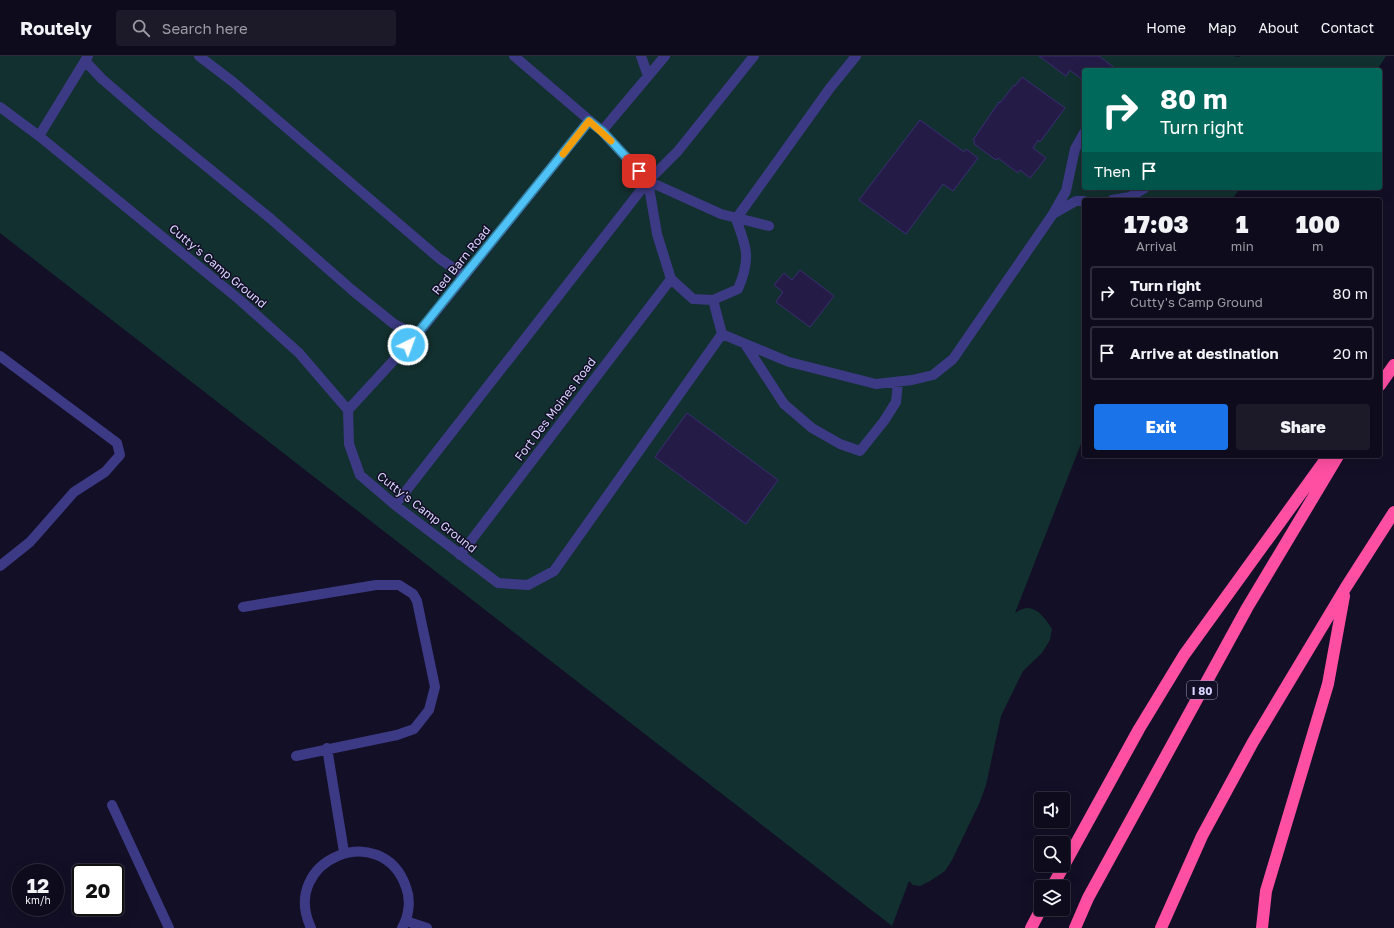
<!DOCTYPE html>
<style>
:root{--surface:#0e0b1c;--page:#1c1929;--text:#f1f3f6;--muted:#9b9ba3;--line:#2e2b3b;--accent:#1a73e8}
body{margin:0;font-family:"Golos Text",sans-serif;background:var(--page);color:var(--text);height:100vh;display:flex;flex-direction:column;font-size:15px;white-space:nowrap}
*{box-sizing:border-box;margin:0}
p{font-size:13px;color:var(--muted)}
.icon{flex:none;width:22px;height:22px;fill:none;stroke:currentColor;stroke-width:2;stroke-linecap:round;stroke-linejoin:round}
.map{position:relative;flex:1;overflow:hidden}
.panel{position:absolute;left:1082px;top:142px;width:300px;height:260px;display:flex;flex-direction:column;background:var(--surface);border-radius:4px;box-shadow:0 4px 16px #0002,0 0 0 1px var(--line)}
.panel>*{flex:none}
.banner{position:absolute;left:1082px;top:12px;width:300px;height:122px;border-radius:4px;box-shadow:0 4px 16px #0002,0 0 0 1px var(--line);background:#00695c;color:#fff;overflow:hidden}
.buttons{position:absolute;left:1034px;top:736px;display:grid;gap:8px}
.buttons a{display:grid;place-items:center;width:36px;height:36px;border-radius:4px;background:var(--surface);box-shadow:0 4px 16px #0002,0 0 0 1px var(--line);font-size:20px}
.speed{position:absolute;left:12px;top:808px;display:flex;gap:8px;font-size:20px;font-weight:700;text-align:center}
.speed>*{display:grid;place-content:center;width:52px;height:52px;border-radius:50%;background:var(--surface);box-shadow:0 4px 16px #0002,0 0 0 1px var(--line);line-height:1}
.speed small{font-size:10px;font-weight:400}
.speed .limit{border:2px solid #111;border-radius:6px;background:#fff;color:#111}
.pin{position:absolute;display:grid;place-items:center;width:34px;height:34px;color:#fff;margin:-17px;border-radius:8px;box-shadow:0 2px 6px #0006}
.me{position:absolute;width:44px;margin:-22px;rotate:42deg;stroke-linejoin:round;filter:drop-shadow(0 0 3px #0008)}
.turn{display:flex;align-items:center;gap:14px;height:84px;padding:0 12px;font-size:18px}
.turn .icon{width:52px;height:52px;stroke-width:2.5}
.turn b{display:block;font-size:28px;line-height:34px}
.then{display:flex;align-items:center;height:38px;padding:0 12px;background:#0003;gap:8px;font-size:15px}
.eta{display:flex;justify-content:space-evenly;align-items:center;height:68px;text-align:center}
.eta b{font-size:24px;font-weight:800;line-height:28px}
.primary-button{display:flex;gap:8px;margin-top:auto;padding:8px 12px}
.primary-button a{flex:1;height:46px;border-radius:4px;background:var(--accent);color:#fff;font-size:16px;font-weight:800;line-height:46px;text-align:center}
.primary-button a+a{background:var(--page);color:var(--text)}
ul{padding:0;list-style:none}
li{display:flex;align-items:center;gap:12px;height:54px;margin:0 8px 6px;padding:0 4px;border:2px solid var(--line);border-radius:4px}
li div{flex:1}
li b{display:block;font-size:15px}
li em{font-style:normal}
header{display:flex;align-items:center;gap:24px;box-sizing:border-box;height:56px;padding:0 20px;background:var(--surface);border-bottom:1px solid var(--line)}
header strong{font-size:19px}
nav{display:flex;gap:22px;margin-inline-start:auto;font-size:14px}
.search{width:280px;height:36px;background:var(--page);display:flex;align-items:center;gap:10px;box-sizing:border-box;padding:0 14px;border-radius:4px;color:var(--muted);font-size:15px}
.map>svg:first-child{display:block}
.green{fill:#12302f}
.building{fill:#241b47;stroke:#3b2d73}
.lines{fill:none;stroke-linecap:round;stroke-linejoin:round}
.service{stroke:#3d3a85;stroke-width:10}
.minor{stroke:#3d3a85;stroke-width:10}
.motorway{stroke:#ff4fa3;stroke-width:12}
.route-casing{stroke:#337fa1;stroke-width:10}
.route{stroke:#4fc3f7;stroke-width:7}
.slow{stroke:#f59e0b;stroke-width:7}
.labels{text-anchor:middle;dominant-baseline:central;stroke-width:3;stroke-linejoin:round;paint-order:stroke}
.shield{fill:#130f26;stroke:#9e99be;stroke-width:1}
.shield-label{font-size:11px;font-weight:bold;fill:#d9d4ff}
.street-label{font-size:12px;fill:#d9d4ff;stroke:#130f26}
</style>
<header>
<strong>Routely</strong>
<div class="search"><svg class="icon" aria-label="search" viewBox="0 0 24 24"><circle cx="10" cy="10" r="6"/><path d="M15 15l6 6"/></svg>Search here</div>
<nav><a>Home</a><a>Map</a><a>About</a><a>Contact</a></nav>
</header>
<div class="map">
<svg width="1394" height="872" viewBox="0 0 1394 872">
<rect width="100%" height="100%" fill="#130f26"/>
<path class="green" d="M0,0H1233L1239,1L1240,0H1386L1377,14H1084V132H1241L1231,144H1084V380L1015,557C1018,555 1023,552 1027,552C1039,552 1047,565 1052,573L1050,584L1042,597L1023,615L1001,660L986,729L979,748L952,804L945,815L930,825L920,830L913,829L909,825L892,870L0,177Z"/>
<path class="building" d="M1039,0H1099L1117,14H1084V25L1070,14L1066,20Z
M1022,21L1065,52L1040,86L1038,84L1033,92L1046,102L1030,122L1020,114L1018,117L998,102L996,104L974,88L975,86L973,84L999,46L1000,47L1014,29L1015,30Z
M920,64L964,96L966,93L978,102L953,135L943,128L906,178L859,144Z
M800,214L834,240L810,271L776,246L783,236L774,229L784,217L792,224Z
M687,357L778,424L746,468L655,401Z"/>
<g class="lines">
<path class="service" d="M199,0L233,26L440,203L465,220
M514,0L602,75L648,125L657,178L671,223L693,243L713,244L738,233C751,203 747,192 736,163L830,32L856,0
M641,0L648,20
M85,5L102,23L152,66L271,163L352,234L394,268L417,279
M0,51L39,80L241,245L299,297L348,354L349,388L360,419L395,449L498,527L528,529L554,515L722,278
M602,75L665,0
M39,80L88,0
M648,125L721,158L769,170
M1112,144L1130,141L1145,132
M1053,158L1076,145H1084
M713,244L722,278
M722,278L789,306L876,328L912,324L933,319L953,303L1053,158L1066,135L1075,93L1084,77
M745,288L784,348L812,372L840,388L860,395L884,365L896,346L898,326
M0,300L117,387L120,399L105,416L74,436L30,486L0,510
M348,354L417,279L589,65
M395,449L648,125L678,95L754,0
M460,499L671,223
M243,551L376,529H399L413,538L417,545L435,631L429,654L414,673L397,679L296,700
M327,692L344,796
M112,749L169,872
M406,865L427,872"/>
<path class="minor" d="M311,872C279,804 382,762 406,831C411,844 409,860 402,872"/>
<path class="motorway" d="M1380,329L1394,309
M1052,831L1139,673L1184,599L1328,400
M1031,872L1041,853
M1075,872L1088,842L1247,552L1338,400
M1161,872L1202,780L1253,686L1346,531L1394,456
M1262,872L1266,835L1328,628L1344,540"/>
</g>
<g class="lines">
<g class="route-casing">
<path id="route" d="M408,289L589,65L602,75L639,115"/>
</g>
<use href="#route" class="route"/>
<path class="slow" d="M563,98L589,65L611,85"/>
</g>
<g class="labels">
<rect class="shield" x="1187" y="625" width="30" height="18" rx="3"/>
<g class="shield-label">
<text x="1202" y="634">I 80</text>
</g>
<g class="street-label">
<text transform="translate(461 204) rotate(-51)">Red Barn Road</text>
<text transform="translate(218 210) rotate(40)">Cutty's Camp Ground</text>
<text transform="translate(555 353) rotate(-53)">Fort Des Moines Road</text>
<text transform="translate(427 456) rotate(38)">Cutty's Camp Ground</text>
</g>
</g>
</svg>
<div class="buttons">
<a><svg class="icon" aria-label="sound" viewBox="0 0 24 24"><path d="M4 9h4l5-4v14l-5-4H4zM17 9q2 3 0 6"/></svg></a>
<a><svg class="icon" aria-label="search" viewBox="0 0 24 24"><circle cx="10" cy="10" r="6"/><path d="M15 15l6 6"/></svg></a>
<a><svg class="icon" aria-label="layers" viewBox="0 0 24 24"><path d="M12 4l9 5-9 5-9-5zM3 14l9 5 9-5"/></svg></a>
</div>
<div class="speed"><div>12<small>km/h</small></div><div class="limit">20</div></div>
<div class="pin" style="left:639px;top:115px;background:#d93025"><svg class="icon" aria-label="arrive" viewBox="0 0 24 24"><path d="M6 21V4h12l-3 4 3 4H6"/></svg></div>
<svg class="me" style="left:408px;top:289px" viewBox="-20 -20 40 40"><circle r="17" fill="#4fc3f7" stroke="#fff" stroke-width="3"/><path d="M0-11L8 9 0 5-8 9z" fill="#fff"/></svg>
<div class="banner">
<div class="turn"><svg class="icon" aria-label="right" viewBox="0 0 24 24"><path d="M7 20v-9h11M14 6l5 5-5 5"/></svg><div><b>80 m</b>Turn right</div></div>
<div class="then">Then<svg class="icon" aria-label="arrive" viewBox="0 0 24 24"><path d="M6 21V4h12l-3 4 3 4H6"/></svg></div>
</div>
<section class="panel">
<div class="eta">
<div><b>17:03</b><p>Arrival</p></div>
<div><b>1</b><p>min</p></div>
<div><b>100</b><p>m</p></div>
</div>
<ul>
<li><svg class="icon" aria-label="right" viewBox="0 0 24 24"><path d="M7 20v-9h11M14 6l5 5-5 5"/></svg><div><b>Turn right</b><p>Cutty's Camp Ground</p></div><em>80 m</em></li>
<li><svg class="icon" aria-label="arrive" viewBox="0 0 24 24"><path d="M6 21V4h12l-3 4 3 4H6"/></svg><div><b>Arrive at destination</b></div><em>20 m</em></li>
</ul>
<div class="primary-button"><a>Exit</a><a>Share</a></div>
</section>
</div>
